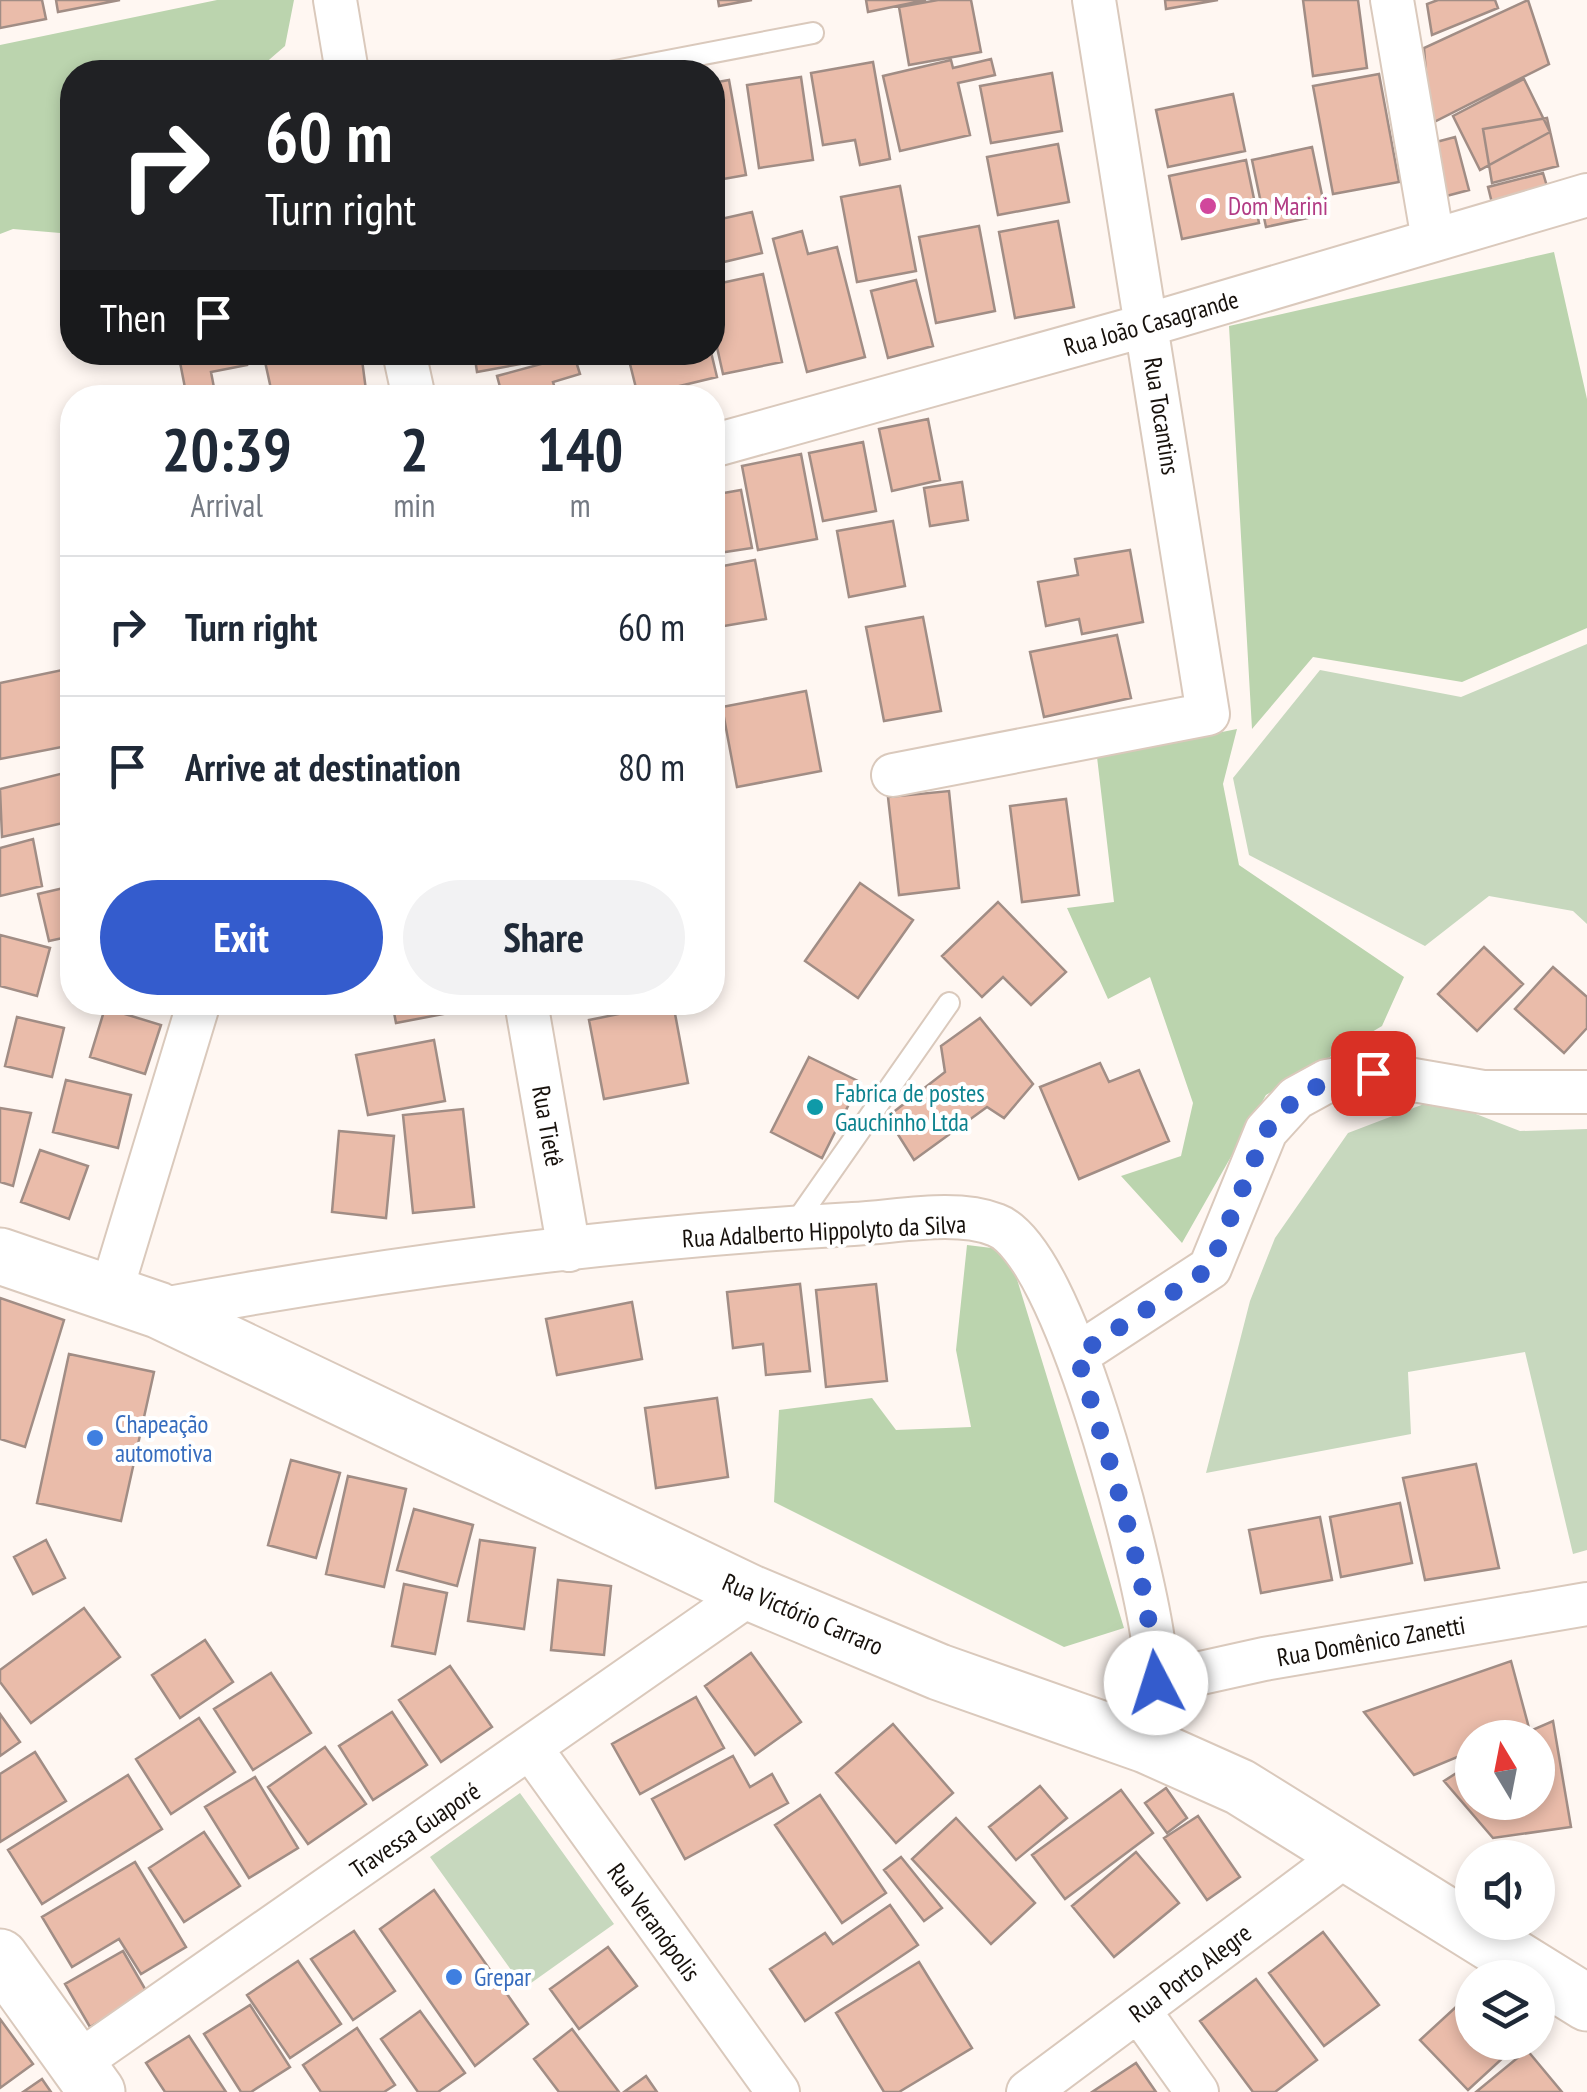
<!DOCTYPE html>
<meta charset="utf-8">
<style>
:root{--surface:#fff;--page:#f2f2f3;--text:#1f2937;--muted:#747a83;--line:#e0e1e3;--accent:#345ccd}
body{margin:0;font-family:"PT Sans Narrow",sans-serif;background:var(--page);color:var(--text);height:100vh;display:flex;flex-direction:column;font-size:38px;white-space:nowrap}
*{box-sizing:border-box;margin:0}
p{font-size:32px;color:var(--muted)}
.icon{flex:none;width:55px;height:55px;fill:none;stroke:currentColor;stroke-width:2;stroke-linecap:round;stroke-linejoin:round}
.map{position:relative;flex:1;overflow:hidden}
.panel{position:absolute;left:60px;top:385px;width:665px;height:630px;display:flex;flex-direction:column;background:var(--surface);border-radius:40px;box-shadow:0 5px 15px #0003}
.panel>*{flex:none}
.banner{position:absolute;left:60px;top:60px;width:665px;height:305px;border-radius:40px;box-shadow:0 5px 15px #0003;background:#202124;color:#fff;overflow:hidden}
.needle{width:65px;rotate:350deg}
.fabs{position:absolute;left:1455px;top:1720px;display:grid;gap:20px}
.fabs a{display:grid;place-items:center;width:100px;height:100px;border-radius:50%;background:var(--surface);box-shadow:0 5px 15px #0003;font-size:50px}
.pin{position:absolute;display:grid;place-items:center;width:85px;height:85px;color:#fff;margin:-42px;border-radius:20px;box-shadow:0 5px 15px #0006}
.me{position:absolute;width:110px;margin:-55px;rotate:355deg;stroke-linejoin:round;filter:drop-shadow(0 0 8px #0008)}
.turn{display:flex;align-items:center;gap:35px;height:210px;padding:0 40px;font-size:45px}
.turn .icon{width:130px;height:130px;stroke-width:2.5}
.turn b{display:block;font-size:70px;line-height:85px}
.then{display:flex;align-items:center;height:95px;padding:0 40px;background:#0003;gap:20px;font-size:38px}
.eta{display:flex;justify-content:space-evenly;align-items:center;height:170px;text-align:center}
.eta b{font-size:60px;font-weight:600;line-height:70px}
.button{display:flex;gap:20px;margin-top:auto;padding:20px 40px}
.button a{flex:1;height:115px;border-radius:60px;background:var(--accent);color:#fff;font-size:40px;font-weight:600;line-height:115px;text-align:center}
.button a+a{background:var(--page);color:var(--text)}
ul{padding:0;list-style:none}
li{display:flex;align-items:center;gap:30px;height:140px;padding:0 40px;border-top:2px solid var(--line)}
li div{flex:1}
li b{display:block;font-size:38px}
li em{font-style:normal}
.map>svg:first-child{display:block}
.green{fill:#c7d8be}
.forest{fill:#bbd4ae}
.building{fill:#eabcaa;stroke:#a18d85;stroke-width:2.5}
.lines{fill:none;stroke-linecap:round;stroke-linejoin:round}
.lane-casing{stroke:#dac9bc;stroke-width:24}
.street-casing{stroke:#dac9bc;stroke-width:46}
.secondary-casing{stroke:#dac9bc;stroke-width:59}
.lane{stroke:#fff;stroke-width:20}
.street{stroke:#fff;stroke-width:42}
.secondary{stroke:#fff;stroke-width:55}
.route{stroke:#345ccd;stroke-width:18;stroke-dasharray:0 32.4}
.hotel-dot{fill:#d1479c;stroke:#fff;stroke-width:4}
.culture-dot{fill:#0f9aa8;stroke:#fff;stroke-width:4}
.shop-dot{fill:#3f7fe0;stroke:#fff;stroke-width:4}
.labels{text-anchor:middle;dominant-baseline:central;stroke-width:8;stroke-linejoin:round;paint-order:stroke}
.hotel-label{font-size:25px;fill:#b23c85;stroke:#fff;text-anchor:start}
.street-label{font-size:25px;fill:#17110c;stroke:#fff}
.culture-label{font-size:25px;fill:#0d838f;stroke:#fff;text-anchor:start}
.shop-label{font-size:25px;fill:#366cbe;stroke:#fff;text-anchor:start}
</style>
<div class="map">
<svg width="1587" height="2092" viewBox="0 0 1587 2092">
<rect width="100%" height="100%" fill="#fff7f2"/>
<path class="green" d="M1587,644V924L1573,911L1489,896L1425,946L1249,855L1233,778L1320,670L1461,697Z
M1437,1099L1520,1131L1587,1129V1550L1573,1554L1525,1352L1408,1372L1411,1434L1206,1473L1250,1301L1275,1238L1348,1133Z
M520,1793L614,1924L524,1988L430,1857Z"/>
<path class="forest" d="M217,0H294L285,46L255,72H72V234L13,229L0,234V45Z
M1554,252L1587,399V628L1462,682L1313,657L1252,729L1229,326Z
M1237,729L1223,784L1239,865L1404,977L1382,1026L1266,1095L1182,1243L1121,1176L1181,1156L1193,1103L1150,977L1108,999L1067,908L1114,902L1097,757Z
M967,1245L1008,1250L1124,1628L1064,1647L774,1502L779,1410L872,1398L896,1430L971,1427L956,1350Z"/>
<path class="building" d="M0,0H42L46,19L0,28Z
M56,0H120L58,12Z
M718,0H752L719,6Z
M866,0H926L868,12Z
M938,0H971L981,52L909,65L899,7Z
M1165,0H1218L1166,9Z
M1303,0H1358L1367,68L1313,76Z
M1438,0H1495L1498,8L1432,35L1427,4Z
M1528,0L1549,64L1430,124L1424,48Z
M991,59L995,75L958,83L970,135L900,151L883,76L951,60L953,68Z
M873,62L890,159L860,165L855,140L823,145L811,73Z
M1052,73L1062,131L991,143L980,86Z
M1379,74L1399,182L1333,194L1313,86Z
M801,77L813,160L759,168L747,85Z
M1524,79L1550,132L1480,170L1453,116Z
M729,80L746,175L712,181V83Z
M1233,94L1245,151L1168,167L1156,110Z
M1547,118L1558,166L1492,183L1483,129Z
M1455,137L1469,190L1439,198L1425,145Z
M1058,144L1069,202L998,215L987,157Z
M1312,147L1326,214L1266,227L1252,160Z
M1246,160L1259,223L1182,239L1169,176Z
M1543,173L1549,193L1493,207L1488,187Z
M900,186L916,271L857,282L841,197Z
M752,212L762,253L724,262L721,252L712,254V221Z
M1058,221L1074,307L1015,318L999,232Z
M979,226L995,311L936,323L919,237Z
M802,231L808,254L837,247L865,357L807,372L773,239Z
M763,274L782,362L723,374L712,325V285Z
M916,280L933,346L888,358L871,291Z
M178,352H245L247,365L211,372L216,398H187Z
M277,352H361L367,398H273L264,357Z
M474,352H552L553,358L477,372Z
M627,352H711L717,377L638,396Z
M574,355L580,374L553,382L558,398H503L497,376Z
M928,419L940,480L892,491L879,429Z
M863,442L876,511L823,521L809,453Z
M801,454L817,539L758,550L742,466Z
M962,482L968,520L930,526L924,488Z
M741,490L752,548L712,554V495Z
M893,521L905,586L849,597L837,531Z
M1130,550L1143,622L1082,634L1079,619L1046,626L1038,582L1078,575L1075,559Z
M755,560L766,619L712,628V568Z
M923,617L941,711L884,721L866,627Z
M1117,635L1131,698L1044,717L1030,652Z
M72,668V745L0,759V683Z
M806,691L821,771L737,787L722,707Z
M72,771V821L2,837L0,789Z
M949,791L959,888L899,895L888,797Z
M1066,799L1079,895L1022,902L1010,806Z
M33,839L42,886L0,896V848Z
M860,883L913,920L858,998L805,961Z
M72,886V936L49,941L38,894Z
M998,902L1066,972L1031,1005L1003,977L982,997L942,956Z
M0,935L50,948L37,996L0,986Z
M1484,947L1523,984L1477,1031L1438,994Z
M1553,967L1587,997V1028L1564,1053L1515,1009Z
M392,1002H479L480,1007L396,1023Z
M673,1003L688,1083L604,1099L589,1020Z
M105,1008L161,1025L145,1074L90,1057Z
M17,1017L64,1028L52,1077L5,1066Z
M980,1018L1033,1084L1004,1118L987,1107L914,1160L887,1117L945,1072L941,1046Z
M434,1040L445,1101L368,1115L356,1055Z
M809,1057L860,1082L822,1158L771,1132Z
M1100,1063L1109,1082L1139,1070L1169,1141L1079,1179L1040,1087Z
M66,1080L131,1095L118,1148L53,1132Z
M0,1108L31,1113L13,1186L0,1182Z
M463,1109L474,1207L413,1213L403,1115Z
M339,1131L394,1136L386,1218L332,1212Z
M40,1150L88,1166L69,1219L21,1202Z
M800,1284L810,1371L766,1375L763,1344L733,1348L727,1292Z
M876,1284L887,1381L826,1387L816,1290Z
M0,1298L64,1320L25,1447L0,1439Z
M632,1302L642,1359L557,1375L546,1319Z
M69,1354L154,1372L121,1521L37,1503Z
M717,1398L728,1477L656,1488L645,1408Z
M291,1460L340,1473L316,1558L268,1545Z
M1476,1464L1499,1568L1425,1580L1403,1478Z
M348,1476L406,1489L384,1587L326,1574Z
M1400,1503L1412,1563L1341,1577L1330,1517Z
M414,1509L473,1525L457,1586L397,1570Z
M1320,1517L1332,1580L1261,1593L1249,1530Z
M46,1540L65,1578L33,1594L14,1557Z
M480,1540L535,1548L524,1629L468,1621Z
M558,1580L611,1586L604,1655L551,1650Z
M404,1584L447,1593L435,1654L392,1646Z
M84,1608L120,1657L31,1723L0,1682V1670Z
M205,1640L233,1682L180,1718L152,1675Z
M751,1653L801,1722L755,1755L705,1686Z
M1511,1661L1529,1728L1506,1738H1472V1751L1414,1775L1364,1712Z
M450,1666L492,1727L441,1762L399,1700Z
M271,1673L311,1733L253,1770L214,1709Z
M696,1697L724,1748L640,1794L612,1744Z
M392,1712L427,1765L373,1800L339,1746Z
M0,1714L20,1742L0,1756Z
M199,1718L235,1772L171,1814L136,1759Z
M1553,1721L1571,1827L1493,1838L1444,1781L1472,1763V1802H1538V1738H1514Z
M893,1724L953,1793L896,1843L836,1773Z
M325,1747L366,1804L308,1844L268,1787Z
M35,1752L66,1801L0,1842V1774Z
M733,1756L750,1787L772,1774L788,1803L685,1859L652,1799Z
M128,1775L162,1829L42,1904L8,1850Z
M255,1777L298,1848L249,1878L205,1807Z
M1040,1786L1067,1818L1016,1860L989,1827Z
M1166,1788L1187,1818L1167,1833L1145,1803Z
M1121,1790L1153,1833L1065,1899L1032,1855Z
M820,1795L886,1893L842,1923L775,1825Z
M1198,1816L1240,1877L1207,1900L1164,1838Z
M956,1818L1035,1903L991,1944L912,1859Z
M204,1832L240,1886L184,1922L149,1868Z
M1136,1852L1179,1903L1114,1957L1072,1906Z
M901,1857L942,1908L924,1921L884,1870Z
M135,1862L186,1947L141,1974L119,1939L72,1967L42,1917Z
M434,1890L528,2024L475,2066L380,1929Z
M890,1905L918,1945L805,2021L770,1969L825,1933L833,1944Z
M354,1931L395,1991L353,2020L311,1959Z
M1323,1932L1379,2005L1324,2046L1269,1973Z
M608,1947L637,1986L579,2029L550,1989Z
M123,1951L148,1994L90,2027L65,1984Z
M298,1961L341,2024L290,2058L247,1995Z
M919,1962L972,2048L899,2092H884L836,2013Z
M1256,1979L1317,2060L1275,2092H1253L1200,2021Z
M250,2005L290,2067L251,2092H241L204,2034Z
M1457,2006L1472,2022V2042H1492L1505,2056L1468,2090L1420,2040Z
M420,2011L465,2073L438,2092H418L381,2039Z
M0,2019L33,2064L0,2088Z
M357,2028L395,2085L384,2092H321L303,2065Z
M572,2029L619,2092H559L534,2059Z
M189,2036L226,2092H165L146,2063Z
M1527,2050L1562,2092H1476Z
M1136,2063L1156,2092H1092Z
M646,2076L657,2092H624Z
M42,2079L51,2092H23Z"/>
<g class="lines">
<g class="lane-casing">
<path id="lane" d="M610,72L813,33
M793,1226L949,1003"/>
</g>
<g class="street-casing">
<path id="street" d="M335,0L347,72
M1392,0L1433,240
M404,352L414,398
M712,446L1147,325L1587,195
M893,775L1208,714L1094,0
M526,1002L569,1250
M111,1292L199,1002
M158,1310C384,1268 623,1237 853,1224C897,1222 955,1209 996,1225C1066,1251 1142,1564 1153,1640C1158,1676 1152,1709 1146,1745
M1077,1355L1210,1268L1266,1131L1296,1098L1327,1081L1373,1073L1483,1092H1587
M1156,1683L1264,1659L1587,1604
M532,1750L778,2092
M1140,2012L1197,2092
M76,2064L751,1593
M1028,2092L1350,1852"/>
</g>
<g class="secondary-casing">
<path id="secondary" d="M0,1256L158,1310L751,1593L939,1672L1146,1745L1240,1787L1587,2003
M0,1957L97,2092"/>
</g>
<use href="#lane" class="lane"/>
<use href="#street" class="street"/>
<use href="#secondary" class="secondary"/>
</g>
<g class="lines">
<path class="route" d="M1156,1683C1148,1570 1109,1463 1077,1355L1210,1268L1266,1131L1296,1098L1327,1081L1373,1073"/>
</g>
<circle class="hotel-dot" cx="1208" cy="206" r="10"/>
<circle class="culture-dot" cx="815" cy="1107" r="10"/>
<g class="shop-dot">
<circle cx="95" cy="1438" r="10"/>
<circle cx="454" cy="1977" r="10"/>
</g>
<g class="labels">
<g class="hotel-label">
<text x="1228" y="206">Dom Marini</text>
</g>
<g class="street-label">
<text transform="translate(1151 323) rotate(-16)">Rua João Casagrande</text>
<text transform="translate(1162 416) rotate(81)">Rua Tocantins</text>
<text transform="translate(548 1126) rotate(80)">Rua Tietê</text>
<text transform="translate(824 1231) rotate(-3)">Rua Adalberto Hippolyto da Silva</text>
<text transform="translate(803 1614) rotate(23)">Rua Victório Carraro</text>
<text transform="translate(1371 1641) rotate(-10)">Rua Domênico Zanetti</text>
<text transform="translate(415 1830) rotate(-34)">Travessa Guaporé</text>
<text transform="translate(654 1922) rotate(54)">Rua Veranópolis</text>
<text transform="translate(1190 1973) rotate(-37)">Rua Porto Alegre</text>
</g>
<g class="culture-label">
<text x="835" y="1093">Fabrica de postes<tspan x="835" dy="29">Gauchinho Ltda</tspan></text>
</g>
<g class="shop-label">
<text x="115" y="1424">Chapeação<tspan x="115" dy="29">automotiva</tspan></text>
<text x="474" y="1977">Grepar</text>
</g>
</g>
</svg>
<div class="fabs">
<a><svg class="needle" viewBox="-14 -14 28 28"><path d="M0-13l5 13h-10z" fill="#e53935"/><path d="M0 13l5-13h-10z" fill="#747a83"/></svg></a>
<a><svg class="icon" aria-label="sound" viewBox="0 0 24 24"><path d="M4 9h4l5-4v14l-5-4H4zM17 9q2 3 0 6"/></svg></a>
<a><svg class="icon" aria-label="layers" viewBox="0 0 24 24"><path d="M12 4l9 5-9 5-9-5zM3 14l9 5 9-5"/></svg></a>
</div>
<div class="pin" style="left:1373px;top:1073px;background:#d93025"><svg class="icon" aria-label="arrive" viewBox="0 0 24 24"><path d="M6 21V4h12l-3 4 3 4H6"/></svg></div>
<svg class="me" style="left:1156px;top:1683px" viewBox="-20 -20 40 40"><circle r="19" fill="#fff"/><path d="M0-13L10 11 0 6-10 11z" fill="#345ccd"/></svg>
<div class="banner">
<div class="turn"><svg class="icon" aria-label="right" viewBox="0 0 24 24"><path d="M7 20v-9h11M14 6l5 5-5 5"/></svg><div><b>60 m</b>Turn right</div></div>
<div class="then">Then<svg class="icon" aria-label="arrive" viewBox="0 0 24 24"><path d="M6 21V4h12l-3 4 3 4H6"/></svg></div>
</div>
<section class="panel">
<div class="eta">
<div><b>20:39</b><p>Arrival</p></div>
<div><b>2</b><p>min</p></div>
<div><b>140</b><p>m</p></div>
</div>
<ul>
<li><svg class="icon" aria-label="right" viewBox="0 0 24 24"><path d="M7 20v-9h11M14 6l5 5-5 5"/></svg><div><b>Turn right</b></div><em>60 m</em></li>
<li><svg class="icon" aria-label="arrive" viewBox="0 0 24 24"><path d="M6 21V4h12l-3 4 3 4H6"/></svg><div><b>Arrive at destination</b></div><em>80 m</em></li>
</ul>
<div class="button"><a>Exit</a><a>Share</a></div>
</section>
</div>
